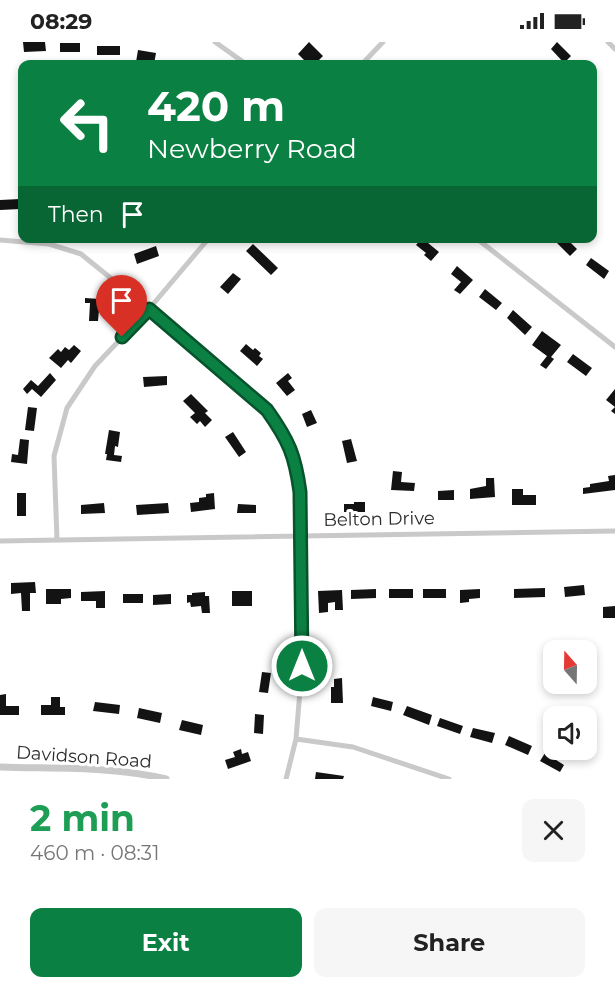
<!DOCTYPE html>
<meta charset="utf-8">
<style>
:root{--surface:#fff;--page:#f6f6f6;--text:#222;--muted:#767676;--accent:#0b8043}
body{margin:0;font-family:Montserrat,sans-serif;background:var(--page);color:var(--text);height:100vh;display:flex;flex-direction:column;font-size:22px;white-space:nowrap}
*{box-sizing:border-box;margin:0}
p{font-size:20px;color:var(--muted)}
.icon{flex:none;width:33px;height:33px;fill:none;stroke:currentColor;stroke-width:2;stroke-linecap:round;stroke-linejoin:round}
.map{position:relative;height:737px;overflow:hidden}
.drawer{display:flex;flex-direction:column;background:var(--surface);flex:1}
.drawer>*{flex:none}
.top-card{position:absolute;left:18px;top:18px;width:579px;height:183px;border-radius:12px;box-shadow:0 3px 9px #0003;background:#0b8043;color:#fff;overflow:hidden}
.needle{width:39px;rotate:340deg}
.fabs{position:absolute;left:543px;top:598px;display:grid;gap:12px}
.fabs a{display:grid;place-items:center;width:54px;height:54px;border-radius:12px;background:var(--surface);box-shadow:0 3px 9px #0003;font-size:30px}
.pin{position:absolute;display:grid;place-items:center;width:51px;height:51px;color:#fff;margin:-62px -26px;border-radius:50% 50% 50% 0;rotate:-45deg;box-shadow:0 0 6px #0007}
.pin .icon{rotate:45deg}
.me{position:absolute;width:66px;margin:-33px;rotate:0deg;stroke-linejoin:round;filter:drop-shadow(0 0 4px #0008)}
.turn{display:flex;align-items:center;gap:21px;height:126px;padding:0 30px;font-size:27px}
.turn .icon{width:78px;height:78px;stroke-width:2.5}
.turn b{display:block;font-size:42px;line-height:51px}
.then{display:flex;align-items:center;height:57px;padding:0 30px;background:#0003;gap:12px;font-size:22px}
.round{display:grid;place-items:center;flex:none;width:63px;height:63px;border-radius:12px;background:var(--page)}
.overview{display:flex;align-items:center;justify-content:space-between;height:102px;padding:0 30px}
h1{font-size:36px;font-weight:700;line-height:45px;color:#1e9e55}
.button{display:flex;gap:12px;margin-top:auto;padding:12px 30px}
.button a{flex:1;height:69px;border-radius:12px;background:var(--accent);color:#fff;font-size:24px;font-weight:700;line-height:69px;text-align:center}
.button a+a{background:var(--page);color:var(--text)}
.status{display:flex;justify-content:space-between;align-items:center;height:42px;padding:0 30px;background:var(--surface);direction:ltr}
.status svg{height:16px;fill:currentColor}
.map>svg:first-child{display:block}
.building{fill:#131313}
.lines{fill:none;stroke-linecap:round;stroke-linejoin:round}
.minor{stroke:#c9c9c9;stroke-width:5}
.tertiary{stroke:#c9c9c9;stroke-width:7}
.route-casing{stroke:#07532c;stroke-width:15}
.route{stroke:#0b8043;stroke-width:10}
.labels{text-anchor:middle;dominant-baseline:central;stroke-width:6;stroke-linejoin:round;paint-order:stroke}
.street-label{font-size:18px;fill:#2c2c2c;stroke:#fff}
</style>
<div class="status"><b>08:29</b><svg viewBox="0 0 49 12"><path d="M0 12V9h3v3zM5 12V6h3v6zM10 12V3h3v9zM15 12V0h3v12zM26 1h20v11H26zM47 4h2v5h-2z"/></svg></div>
<div class="map">
<svg width="615" height="737" viewBox="0 0 615 737">
<rect width="100%" height="100%" fill="#fff"/>
<path class="building" d="M23,0H45L46,9L24,10Z
M309,0L323,14L315,22H303L306,20L298,12Z
M557,0L571,14L564,21L551,7Z
M60,1H80V10H60Z
M97,4H120V13H97Z
M138,8L156,11L154,22L136,20Z
M20,157V167L0,168V158Z
M422,196L439,210L431,219L424,213L426,211L416,203Z
M557,196H566L577,207L570,214L555,199Z
M253,202L278,226L271,233L246,209Z
M156,204L159,214L137,222L134,212Z
M591,216L609,229L604,237L586,223Z
M457,224L473,238L460,252L454,248L461,240L451,232Z
M233,231L241,237L228,252L220,245Z
M485,247L502,261L496,268L479,255Z
M85,256L100,257L98,279H89L90,261H85Z
M513,268L532,285L525,293L507,276Z
M542,289L561,303L551,315L554,317L546,327L540,323L547,314L532,303Z
M246,302L253,308L255,306L261,311L259,314L263,317L257,324L240,309Z
M74,303L81,309L71,321L68,318L61,326L49,316L58,307L61,310L65,305L69,308Z
M573,312L592,326L586,334L567,320Z
M50,331L56,338L41,355L32,347L27,352L23,347L31,338L38,344Z
M288,331L292,336L288,339L295,348L287,354L276,341Z
M167,334V343L144,345L143,335Z
M615,347V372L611,369L615,365L606,358Z
M191,352L208,369L205,371L212,378L205,385L200,379L197,382L190,375L195,371L183,359Z
M28,365L37,366L34,389L25,388Z
M311,368L317,381L307,385L302,372Z
M109,388L120,390L118,405L115,404L114,413L122,414L121,420L106,418L107,412H105Z
M233,390L246,410L239,415L225,395Z
M20,397L29,398L27,422L11,420L12,412L18,413Z
M351,397L357,419L347,421L342,399Z
M393,429L402,430L401,440L415,441L414,449L391,448Z
M615,433V448L583,452V446L590,445V442L609,439L608,434Z
M486,436H494L495,455L470,457V447L486,444Z
M512,447H523V453H536V463H512Z
M454,448V458H438V449Z
M17,451H26V474H17Z
M214,451L215,467L191,470L190,461L199,460V456L206,455V452Z
M354,460H365V470H344V462H354Z
M104,461L105,471L81,472V463Z
M168,461L169,471L137,473L136,463Z
M238,462L256,463V471H237Z
M35,540L36,551H30V569H22L21,551L11,552V541Z
M584,543L585,553L565,555L564,545Z
M545,546V555L514,556V547Z
M46,547H71V556L61,557V562H46Z
M376,547V556L351,557V548Z
M389,547H413V556H389Z
M423,547H446V556H423Z
M480,547V556L469,557V560L460,561V548Z
M342,548L343,568H335V560L328,561V570L319,571L318,549Z
M105,549V566H96V559H81V550Z
M232,549H252V564H232Z
M205,550V554H209L210,571H202L201,564L191,565L190,560L187,561V553H192V551Z
M123,552H143V561H123Z
M171,552V562L153,563V553Z
M615,564V576H603V565Z
M262,630L271,631L268,651L259,650Z
M342,636L343,661H331V645H334V637Z
M6,652V664H19V673H0V653Z
M51,655H60V665H65V673H41V663H51Z
M373,655L393,660L391,669L371,664Z
M95,660L120,663L119,672L93,669Z
M407,664L432,673L429,683L403,673Z
M139,666L162,671L160,681L137,676Z
M255,672L264,673L263,692L254,691Z
M440,676L463,684L460,692L437,684Z
M182,678L203,683L201,693L179,688Z
M473,686L495,691L492,701L470,695Z
M509,694L532,704L528,713L505,703Z
M241,707L242,712L248,710L251,719L228,727L225,718L235,715L233,710Z
M545,711L564,723L560,730L540,719Z
M316,730L344,734L343,737H315Z"/>
<g class="lines">
<path class="minor" d="M215,0L246,22
M608,0L615,7
M362,22L383,0
M476,196L615,305
M0,198L49,202L81,212L149,267L267,368C289,399 295,413 300,450L302,624L296,697L286,737
M57,498L54,414L67,366L95,324L149,267L209,196
M0,499L615,489
M296,697L353,705L449,737"/>
<path class="tertiary" d="M0,725C55,727 112,724 166,737"/>
</g>
<g class="lines">
<g class="route-casing">
<path id="route" d="M122,295L149,267L267,368C289,399 295,413 300,450L302,624"/>
</g>
<use href="#route" class="route"/>
</g>
<g class="labels">
<g class="street-label">
<text transform="translate(379 477) rotate(-1)">Belton Drive</text>
<text transform="translate(84 715) rotate(4)">Davidson Road</text>
</g>
</g>
</svg>
<div class="fabs">
<a><svg class="needle" viewBox="-14 -14 28 28"><path d="M0-13l5 13h-10z" fill="#e53935"/><path d="M0 13l5-13h-10z" fill="#767676"/></svg></a>
<a><svg class="icon" aria-label="sound" viewBox="0 0 24 24"><path d="M4 9h4l5-4v14l-5-4H4zM17 9q2 3 0 6"/></svg></a>
</div>
<div class="pin" style="left:122px;top:295px;background:#d93025"><svg class="icon" aria-label="arrive" viewBox="0 0 24 24"><path d="M6 21V4h12l-3 4 3 4H6"/></svg></div>
<svg class="me" style="left:302px;top:624px" viewBox="-20 -20 40 40"><circle r="17" fill="#0b8043" stroke="#fff" stroke-width="3"/><path d="M0-11L8 9 0 5-8 9z" fill="#fff"/></svg>
<div class="top-card">
<div class="turn"><svg class="icon" aria-label="left" viewBox="0 0 24 24"><path d="M17 20v-9H6M10 6l-5 5 5 5"/></svg><div><b>420 m</b>Newberry Road</div></div>
<div class="then">Then<svg class="icon" aria-label="arrive" viewBox="0 0 24 24"><path d="M6 21V4h12l-3 4 3 4H6"/></svg></div>
</div>
</div>
<section class="drawer">
<div class="overview"><div><h1>2 min</h1><p>460 m · 08:31</p></div><a class="round"><svg class="icon" aria-label="close" viewBox="0 0 24 24"><path d="M6 6l12 12M18 6L6 18"/></svg></a></div>
<div class="button"><a>Exit</a><a>Share</a></div>
</section>
